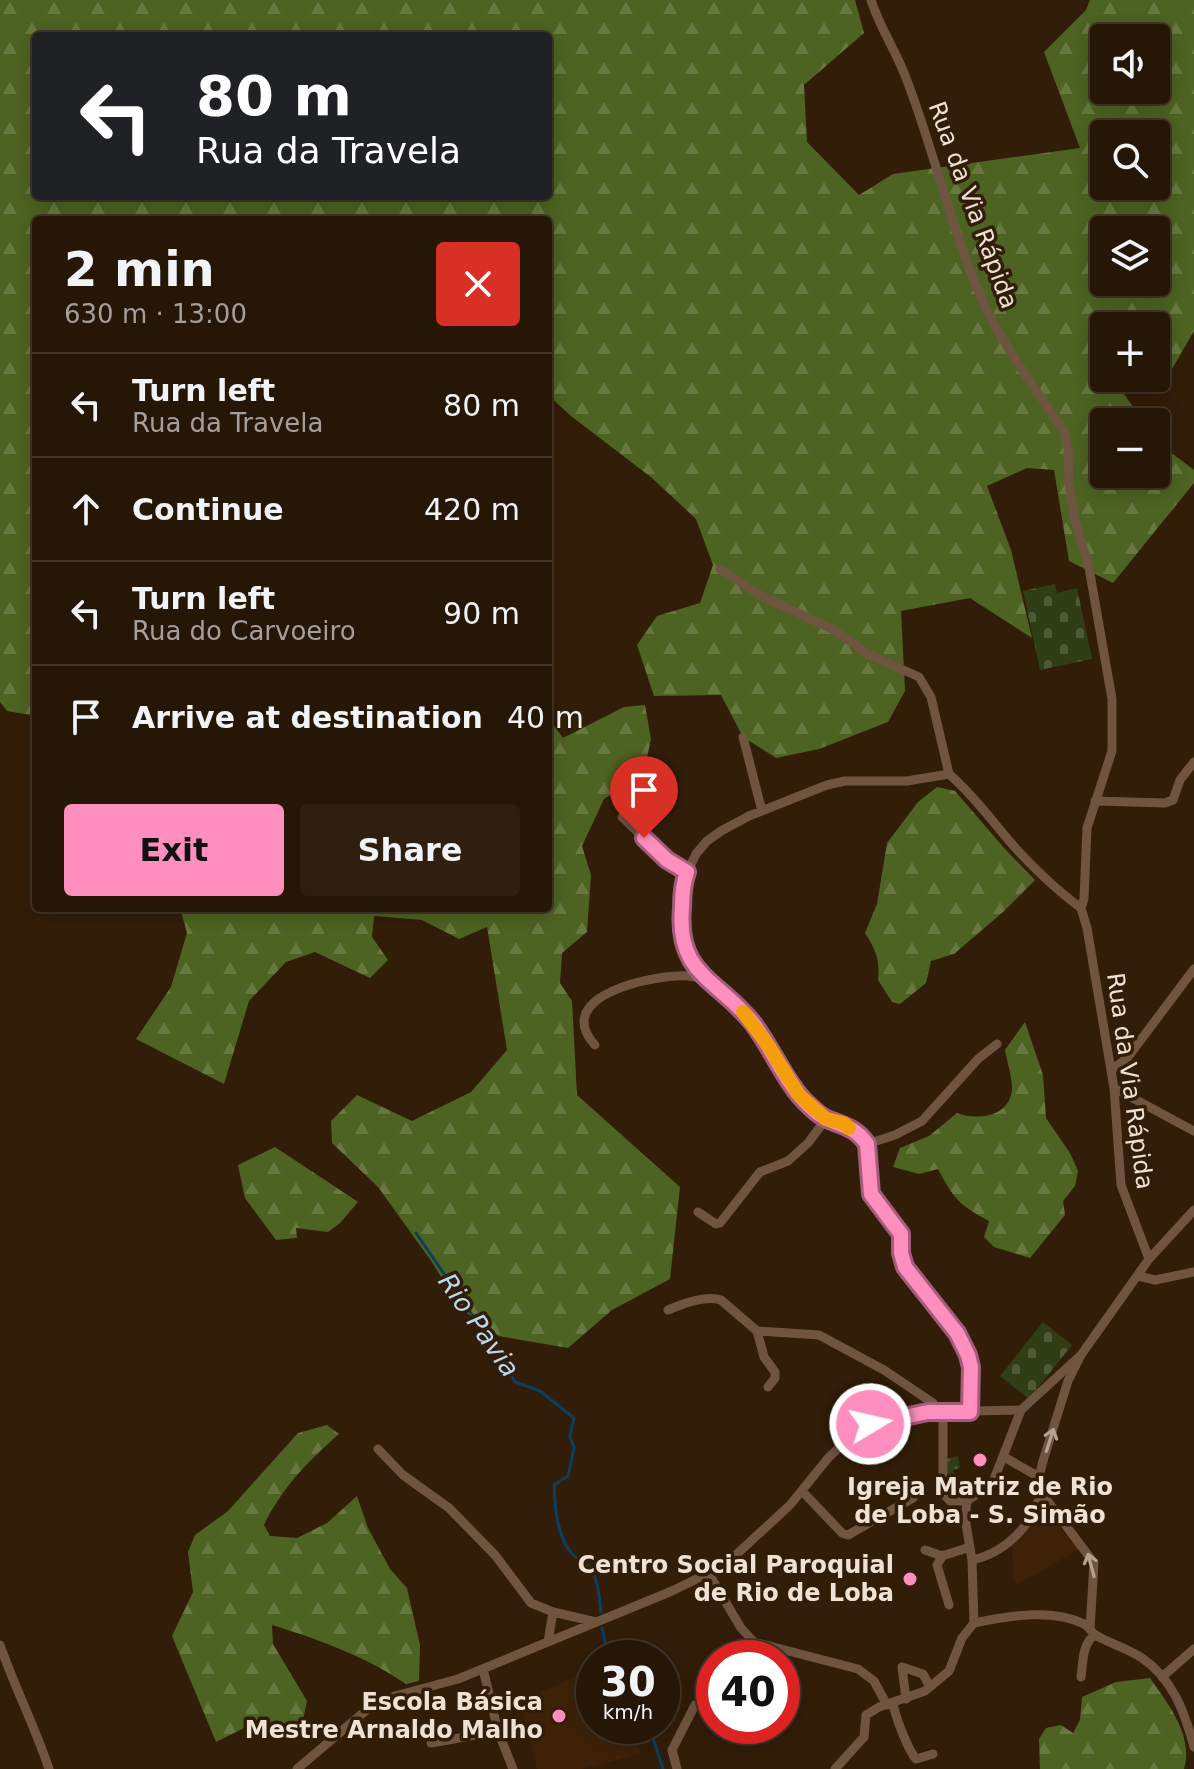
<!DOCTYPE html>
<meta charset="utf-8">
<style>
:root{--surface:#261606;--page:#2e1f10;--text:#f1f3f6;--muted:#a49f9b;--line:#423528;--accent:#fe8ebd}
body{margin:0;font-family:"DejaVu Sans",sans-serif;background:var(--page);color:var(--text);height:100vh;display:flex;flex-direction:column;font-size:30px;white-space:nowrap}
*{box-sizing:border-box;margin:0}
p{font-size:26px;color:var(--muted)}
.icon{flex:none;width:44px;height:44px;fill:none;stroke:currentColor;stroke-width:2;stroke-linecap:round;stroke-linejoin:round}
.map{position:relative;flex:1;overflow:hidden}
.sheet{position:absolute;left:32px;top:216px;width:520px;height:696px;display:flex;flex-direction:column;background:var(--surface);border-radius:8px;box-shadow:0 4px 20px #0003,0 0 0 2px var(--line)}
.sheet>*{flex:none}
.hud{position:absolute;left:32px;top:32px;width:520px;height:168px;border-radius:8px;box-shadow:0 4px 20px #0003,0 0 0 2px var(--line);background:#202124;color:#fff;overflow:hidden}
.tools{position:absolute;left:1090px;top:24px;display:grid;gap:16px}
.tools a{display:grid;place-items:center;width:80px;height:80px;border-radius:8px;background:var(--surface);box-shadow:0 4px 20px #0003,0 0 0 2px var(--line);font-size:40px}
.speed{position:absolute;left:576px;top:1640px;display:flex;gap:16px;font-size:40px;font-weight:700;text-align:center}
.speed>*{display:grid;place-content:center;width:104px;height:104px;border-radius:50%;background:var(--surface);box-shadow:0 4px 20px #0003,0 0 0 2px var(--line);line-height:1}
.speed small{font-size:20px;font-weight:400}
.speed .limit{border:12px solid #d22;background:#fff;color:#111}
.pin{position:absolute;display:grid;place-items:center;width:68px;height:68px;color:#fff;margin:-82px -34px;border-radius:50% 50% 50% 0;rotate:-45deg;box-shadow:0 0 8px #0007}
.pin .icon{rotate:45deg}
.me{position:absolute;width:88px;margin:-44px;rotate:81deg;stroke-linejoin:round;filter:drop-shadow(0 0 6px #0008)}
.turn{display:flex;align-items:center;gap:28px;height:168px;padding:0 32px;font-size:36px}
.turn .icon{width:104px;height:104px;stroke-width:2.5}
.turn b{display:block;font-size:56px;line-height:68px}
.round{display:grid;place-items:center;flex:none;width:84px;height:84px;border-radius:8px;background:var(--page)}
.head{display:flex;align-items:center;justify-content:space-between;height:136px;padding:0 32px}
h1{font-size:48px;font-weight:800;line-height:60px}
.action{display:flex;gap:16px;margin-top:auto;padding:16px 32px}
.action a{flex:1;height:92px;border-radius:8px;background:var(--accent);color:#111;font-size:32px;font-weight:800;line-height:92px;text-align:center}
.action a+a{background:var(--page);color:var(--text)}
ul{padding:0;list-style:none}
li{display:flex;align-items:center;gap:24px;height:104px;padding:0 32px;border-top:2px solid var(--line)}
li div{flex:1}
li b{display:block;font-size:30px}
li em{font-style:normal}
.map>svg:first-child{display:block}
.built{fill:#3e2208}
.green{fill:url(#green-dots)}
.forest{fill:url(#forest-firs);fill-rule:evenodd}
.cemetery{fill:url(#cemetery-stones)}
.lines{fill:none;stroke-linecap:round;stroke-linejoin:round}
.stream{stroke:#0c3e5f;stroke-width:3}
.minor{stroke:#6f5540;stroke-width:9}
.oneway{stroke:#b6a292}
.route-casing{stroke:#a55c7b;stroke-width:20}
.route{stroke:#fe8ebd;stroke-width:14}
.slow{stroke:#f59e0b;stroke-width:14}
.poi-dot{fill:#fe8ebd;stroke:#321d08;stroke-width:3}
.labels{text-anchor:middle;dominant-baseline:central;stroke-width:7;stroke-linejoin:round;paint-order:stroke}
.street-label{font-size:24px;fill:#f0e1d5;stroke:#321d08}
.poi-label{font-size:24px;font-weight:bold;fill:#f0e1d5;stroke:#321d08;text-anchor:end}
.water-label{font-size:26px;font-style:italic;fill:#badaf5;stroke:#321d08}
</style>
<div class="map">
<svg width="1194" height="1769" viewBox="0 0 1194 1769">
<defs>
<pattern id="green-dots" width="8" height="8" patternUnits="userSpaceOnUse" patternTransform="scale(2)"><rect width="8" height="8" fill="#303e15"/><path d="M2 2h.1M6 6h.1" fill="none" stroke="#4e5a36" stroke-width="1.8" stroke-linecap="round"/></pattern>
<pattern id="forest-firs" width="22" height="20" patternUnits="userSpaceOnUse" patternTransform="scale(2)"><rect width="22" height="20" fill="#4d6321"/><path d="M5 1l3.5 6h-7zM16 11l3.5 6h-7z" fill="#677940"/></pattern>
<pattern id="cemetery-stones" width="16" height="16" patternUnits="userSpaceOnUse" patternTransform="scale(2)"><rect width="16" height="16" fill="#303e15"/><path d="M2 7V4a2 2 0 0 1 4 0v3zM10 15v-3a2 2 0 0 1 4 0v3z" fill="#4e5a36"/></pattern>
</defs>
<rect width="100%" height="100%" fill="#321d08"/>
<path class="built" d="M1034,1514H1048L1080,1549L1017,1584L1013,1581L1012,1542Z
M594,1668V1726H632L641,1754L581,1769H537L520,1701Z"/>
<path class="green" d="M958,1456L960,1468L953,1470L959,1491L948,1493L945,1487V1459Z"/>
<path class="forest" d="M0,0H855L864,33L804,85L807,142L859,195L893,174L1080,148L1044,52L1086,10L1090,0H1194V331L1161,388L1124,394L1144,422H1104V474H1156V438L1161,445L1194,470V483L1113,583L1069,561L1054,470L1027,468L987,486L1011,550L1032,638L970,598L901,611L905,691L888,722L819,749L776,758L743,737L721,695L654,696L637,645L657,616L700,603L713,565L696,519L652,478L571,416L548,395V220H36V716L7,711L0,702ZM36,36H548V196H36ZM1104,38H1156V90H1104ZM1104,134H1156V186H1104ZM1104,230H1156V282H1104ZM1104,326H1156V378H1104Z
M645,705L651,739L643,776L604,799L582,846L591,875L587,932L562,953L560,983L572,1001L577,1095L680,1187L670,1279L612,1310L568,1348L498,1336L459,1307L432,1262L378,1187L332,1143L331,1121L357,1095L412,1121L471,1092L507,1050L487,927L459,939L422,920L374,916L372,937L388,960L370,978L315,952L286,962L249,1001L224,1084L136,1039L171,987L187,933L180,908H548V718L563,738L624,707Z
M937,787L955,791L1005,849L1035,880L1003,912L954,954L931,961L926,983L900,1004L892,1002L878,980C880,960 876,950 865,933L877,904L887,843L918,802Z
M1025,1022L1043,1075L1046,1118L1070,1153L1078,1171L1075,1186L1063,1201L1065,1215L1030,1258L994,1247L984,1237L989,1221C959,1205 954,1199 938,1169L919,1174L893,1167L900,1148L929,1136L957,1113C977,1121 1011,1117 1012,1088C1012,1076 1007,1062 1005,1050Z
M275,1147L358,1202L340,1223L328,1232L296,1228L297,1238L276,1240L245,1198L238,1165Z
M327,1425L339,1434C308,1461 282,1488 264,1525L270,1536L297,1538L327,1523L357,1496L368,1528L390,1569L407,1588L420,1645L419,1681L406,1684C365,1656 320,1640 272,1625L273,1644L307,1701L303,1720L277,1729L252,1724L216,1742L172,1636L193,1592L188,1552L195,1535L228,1511L298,1433Z
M1150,1678C1168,1704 1194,1736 1184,1769H1040L1039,1739L1046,1728L1061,1725L1073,1733L1080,1720L1082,1697L1116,1682Z"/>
<path class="cemetery" d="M1055,584L1057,593L1077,588L1092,659L1040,670L1023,591Z
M1043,1322L1072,1345L1029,1399L1000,1376Z"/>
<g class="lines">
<path class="stream" d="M416,1233L499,1354L515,1382L540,1391L574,1418L570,1436L574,1448L568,1476L554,1485C555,1507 556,1527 567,1547C572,1556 578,1558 586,1564C599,1575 599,1597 601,1612
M602,1628L609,1658
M649,1726L663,1769"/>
<path class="minor" d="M871,0C880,28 896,51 906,78C934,150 950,226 981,297C1002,346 1036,388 1064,432L1068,448L1069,482L1075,520L1089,568L1112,699V751L1087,828L1084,899L1081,908L1087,928L1114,1088L1121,1185L1149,1259
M720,569L762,596L834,630L868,654L919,677L931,697L949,774
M743,737L762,811
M949,774L907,781H845L827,785L749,816L721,831L707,841L696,854L685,877L681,938L691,962L737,1005L753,1023L799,1095L826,1119L843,1123L867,1144L871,1194L901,1234V1253L905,1267L957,1333L968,1355L971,1377L970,1412
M949,774C976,797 996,827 1020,853C1039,873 1059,892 1081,908
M1095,801L1165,803L1173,800L1180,780L1194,762
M622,817L667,860L687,872
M595,1045C550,995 656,974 688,976C694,976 701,979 707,980
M1112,1070L1128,1057L1194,969
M1114,1088L1194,1131
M867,1144L895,1135L922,1121L978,1059L997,1044
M698,1212L716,1224L720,1223L760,1172L788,1161L808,1143L826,1119
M1138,1276L1155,1280L1194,1272
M668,1310C682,1304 706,1295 721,1300L757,1331L819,1335L884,1370L933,1403L938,1412
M757,1331L764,1357L775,1372V1378L768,1387
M943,1412V1493L950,1501H967L993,1482L1021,1410
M378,1449L403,1475L449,1508L495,1555L531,1603L553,1612L596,1622
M1004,1457L1039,1477
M802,1491L842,1533L848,1535L913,1498
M925,1550L942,1556L970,1547
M943,1555L937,1565L949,1605
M972,1560C1005,1553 1035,1524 1041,1490
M709,1574L741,1628L754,1642L858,1669L874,1681L887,1705
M974,1623C1007,1616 1053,1608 1084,1624C1090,1627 1091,1633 1097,1636C1112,1644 1128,1649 1142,1658C1173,1679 1185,1713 1194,1747
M1090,1629L1094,1563L1046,1499L1039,1477L1043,1461L1068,1381L1081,1355L1149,1259L1194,1210
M548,1642L553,1612
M0,1645C15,1688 35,1727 49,1769
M483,1669L498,1731L513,1769
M1081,1677C1083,1663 1082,1643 1095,1635
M1162,1677L1194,1649
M906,1699L902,1667L923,1674L930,1687
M893,1703C895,1716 908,1750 916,1759L933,1754
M431,1743L498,1731
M297,1769L369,1708L395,1696L458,1679L672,1591L725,1565L790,1505L829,1457L862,1427L884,1420L928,1412L1021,1410L1081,1355
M677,1769L672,1750L695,1705
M835,1769L864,1737L866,1715L879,1707L925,1691L949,1671L962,1638L974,1623L972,1560L965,1518L967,1501"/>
</g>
<defs><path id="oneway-shaft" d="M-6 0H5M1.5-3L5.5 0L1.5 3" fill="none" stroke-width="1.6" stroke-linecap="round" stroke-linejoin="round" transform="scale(2)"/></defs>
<g class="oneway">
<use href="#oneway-shaft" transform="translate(1050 1440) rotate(-72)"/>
<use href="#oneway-shaft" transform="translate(1091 1565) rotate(-105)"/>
</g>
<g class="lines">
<g class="route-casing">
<path id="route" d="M644,838L667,860L687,872C683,883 682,896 682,908C676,974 717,979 752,1022C770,1045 781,1073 799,1095C805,1102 819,1116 827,1119C844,1126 856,1128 867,1144L871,1194L901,1234V1253L905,1267L957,1333L968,1355L971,1367L970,1412H928L870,1424"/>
</g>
<use href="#route" class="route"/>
<path class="slow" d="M743,1012L768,1045L799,1095L826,1119L843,1123L849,1128"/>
</g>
<g class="poi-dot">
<circle cx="980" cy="1460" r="8"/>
<circle cx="910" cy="1579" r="8"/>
<circle cx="559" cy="1716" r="8"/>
</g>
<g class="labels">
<g class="street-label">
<text transform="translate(973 205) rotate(70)">Rua da Via Rápida</text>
<text transform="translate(1130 1081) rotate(82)">Rua da Via Rápida</text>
</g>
<g class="poi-label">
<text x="980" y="1487" text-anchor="middle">Igreja Matriz de Rio<tspan x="980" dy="28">de Loba - S. Simão</tspan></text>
<text x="894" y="1565">Centro Social Paroquial<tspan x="894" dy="28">de Rio de Loba</tspan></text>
<text x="543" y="1702">Escola Básica<tspan x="543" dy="28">Mestre Arnaldo Malho</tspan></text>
</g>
<g class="water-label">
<text transform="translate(479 1325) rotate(55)">Rio Pavia</text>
</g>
</g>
</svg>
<div class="tools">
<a><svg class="icon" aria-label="sound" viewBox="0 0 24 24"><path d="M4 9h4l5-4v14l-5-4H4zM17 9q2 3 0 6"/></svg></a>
<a><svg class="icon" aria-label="search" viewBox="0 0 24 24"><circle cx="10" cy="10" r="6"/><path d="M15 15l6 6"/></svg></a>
<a><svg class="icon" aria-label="layers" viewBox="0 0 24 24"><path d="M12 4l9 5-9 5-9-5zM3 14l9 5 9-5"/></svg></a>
<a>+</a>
<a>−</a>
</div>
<div class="speed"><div>30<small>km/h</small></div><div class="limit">40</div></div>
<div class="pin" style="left:644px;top:838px;background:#d93025"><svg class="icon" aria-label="arrive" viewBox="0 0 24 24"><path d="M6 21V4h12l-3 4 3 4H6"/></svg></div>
<svg class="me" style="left:870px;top:1424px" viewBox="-20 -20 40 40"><circle r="17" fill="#fe8ebd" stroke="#fff" stroke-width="3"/><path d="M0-11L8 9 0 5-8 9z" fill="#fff"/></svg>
<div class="hud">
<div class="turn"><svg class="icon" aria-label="left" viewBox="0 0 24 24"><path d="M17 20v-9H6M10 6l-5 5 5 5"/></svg><div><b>80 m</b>Rua da Travela</div></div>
</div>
<section class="sheet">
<div class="head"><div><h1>2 min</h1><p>630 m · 13:00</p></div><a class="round" style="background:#d93025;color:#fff"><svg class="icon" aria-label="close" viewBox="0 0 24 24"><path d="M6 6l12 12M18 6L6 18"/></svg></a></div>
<ul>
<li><svg class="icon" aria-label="left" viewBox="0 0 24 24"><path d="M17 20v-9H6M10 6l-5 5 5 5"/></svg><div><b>Turn left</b><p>Rua da Travela</p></div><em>80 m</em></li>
<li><svg class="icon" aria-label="ahead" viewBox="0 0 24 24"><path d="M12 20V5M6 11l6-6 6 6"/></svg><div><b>Continue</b></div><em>420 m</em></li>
<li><svg class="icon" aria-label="left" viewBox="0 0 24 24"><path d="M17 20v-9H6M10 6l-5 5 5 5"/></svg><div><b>Turn left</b><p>Rua do Carvoeiro</p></div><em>90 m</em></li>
<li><svg class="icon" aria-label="arrive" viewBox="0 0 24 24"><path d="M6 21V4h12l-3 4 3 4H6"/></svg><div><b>Arrive at destination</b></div><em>40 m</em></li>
</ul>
<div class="action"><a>Exit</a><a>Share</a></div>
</section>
</div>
